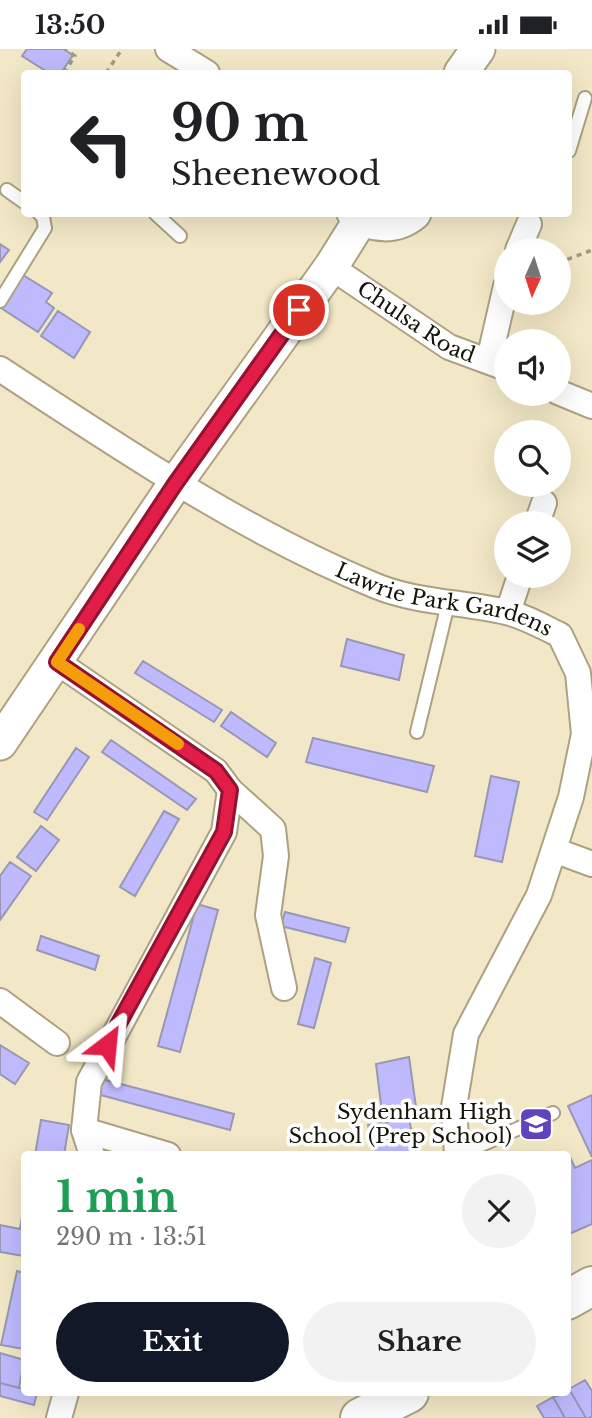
<!DOCTYPE html>
<meta charset="utf-8">
<style>
:root{--surface:#fff;--page:#f2f2f2;--text:#202124;--muted:#757577;--accent:#111827}
body{margin:0;font-family:"Libre Baskerville",serif;background:var(--page);color:var(--text);height:100vh;display:flex;flex-direction:column;font-size:26px;white-space:nowrap}
*{box-sizing:border-box;margin:0}
p{font-size:23px;color:var(--muted)}
.icon{flex:none;width:38px;height:38px;fill:none;stroke:currentColor;stroke-width:2;stroke-linecap:round;stroke-linejoin:round}
.map{position:relative;flex:1;overflow:hidden}
.side{position:absolute;left:21px;top:1102px;width:550px;height:245px;display:flex;flex-direction:column;background:var(--surface);border-radius:7px;box-shadow:0 7px 28px #0002}
.side>*{flex:none}
.hud{position:absolute;left:21px;top:21px;width:551px;height:147px;border-radius:7px;box-shadow:0 7px 28px #0002;background:#fff;color:var(--text);overflow:hidden}
.needle{width:46px;rotate:183deg}
.controls{position:absolute;left:494px;top:189px;display:grid;gap:14px}
.controls a{display:grid;place-items:center;width:77px;height:77px;border-radius:50%;background:var(--surface);box-shadow:0 7px 28px #0002;font-size:35px}
.pin{position:absolute;display:grid;place-items:center;width:60px;height:60px;color:#fff;margin:-30px;border:4px solid #fff;border-radius:50%;box-shadow:0 2px 7px #0007}
.me{position:absolute;width:77px;margin:-38px;rotate:29deg;stroke-linejoin:round;filter:drop-shadow(0 0 5px #0008)}
.turn{display:flex;align-items:center;gap:24px;height:147px;padding:0 35px;font-size:32px}
.turn .icon{width:91px;height:91px;stroke-width:2.5}
.turn b{display:block;font-size:49px;line-height:60px}
.round{display:grid;place-items:center;flex:none;width:74px;height:74px;border-radius:37px;background:var(--page)}
.headline{display:flex;align-items:center;justify-content:space-between;height:119px;padding:0 35px}
h1{font-size:42px;font-weight:700;line-height:52px;color:#1e9e55}
.primary-button{display:flex;gap:14px;margin-top:auto;padding:14px 35px}
.primary-button a{flex:1;height:80px;border-radius:42px;background:var(--accent);color:#fff;font-size:28px;font-weight:700;line-height:80px;text-align:center}
.primary-button a+a{background:var(--page);color:var(--text)}
.status{display:flex;justify-content:space-between;align-items:center;height:49px;padding:0 35px;background:var(--surface);direction:ltr}
.status svg{height:19px;fill:currentColor}
.map>svg:first-child{display:block}
.building{fill:#bfbafd;stroke:#9897b5;stroke-width:2}
.lines{fill:none;stroke-linecap:round;stroke-linejoin:round}
.lane-casing{stroke:#aca283;stroke-width:16}
.street-casing{stroke:#aca283;stroke-width:28}
.secondary-casing{stroke:#aca283;stroke-width:37}
.primary-casing{stroke:#aca283;stroke-width:42}
.path{stroke:#a19980;stroke-width:3.5;stroke-dasharray:5 5;stroke-linecap:butt}
.lane{stroke:#fff;stroke-width:12}
.street{stroke:#fff;stroke-width:24}
.secondary{stroke:#fff;stroke-width:33}
.primary{stroke:#fff;stroke-width:38}
.route-casing{stroke:#92132f;stroke-width:18}
.route{stroke:#e11d48;stroke-width:12}
.slow{stroke:#f59e0b;stroke-width:12}
.labels{text-anchor:middle;dominant-baseline:central;stroke-width:7;stroke-linejoin:round;paint-order:stroke}
.street-label{font-size:21px;fill:#161307;stroke:#fff}
.poi-label{font-size:21px;fill:#161307;stroke:#fff;text-anchor:end}
</style>
<div class="status"><b>13:50</b><svg viewBox="0 0 49 12"><path d="M0 12V9h3v3zM5 12V6h3v6zM10 12V3h3v9zM15 12V0h3v12zM26 1h20v11H26zM47 4h2v5h-2z"/></svg></div>
<div class="map">
<svg width="592" height="1369" viewBox="0 0 592 1369">
<rect width="100%" height="100%" fill="#f2e8c7"/>
<path class="building" d="M27,0H63L73,6L61,24H49L22,7Z
M0,195L9,201L0,213Z
M23,226L52,244L46,253L54,259L38,283L1,259Z
M58,262L90,283L74,309L41,287Z
M347,590L404,606L399,631L341,617Z
M143,612L222,661L214,673L135,624Z
M231,663L276,694L267,708L221,677Z
M313,689L434,717L427,743L306,713Z
M111,691L196,750L187,761L102,703Z
M76,699L89,708L47,771L34,763Z
M491,727L519,733L502,813L475,807Z
M164,762L179,770L135,847L120,838Z
M41,777L59,791L36,822L17,808Z
M10,813L31,827L0,871V827Z
M197,855L218,861L180,1003L158,997Z
M285,863L349,879L345,893L281,877Z
M41,887L99,907L95,921L37,901Z
M315,909L331,914L314,979L298,975Z
M0,996L29,1014L15,1035L0,1025Z
M409,1008L417,1065L383,1071L376,1015Z
M102,1030L234,1065L230,1081L97,1045Z
M592,1046V1108L568,1057Z
M409,1070L417,1106H376L368,1076Z
M41,1071L69,1076L64,1106H35Z
M570,1108L575,1119L592,1111V1175L567,1186V1109Z
M24,1155V1207L0,1203V1176L20,1180Z
M17,1222L24,1224V1300L1,1296Z
M0,1304L24,1311L19,1339L0,1334Z
M585,1331L592,1342V1367L589,1369H586L569,1340Z
M0,1334L24,1340V1344H37L34,1356L0,1347Z
M569,1340L586,1369H565L553,1348L567,1344Z
M553,1348L565,1369H544L537,1357Z"/>
<g class="lines">
<g class="lane-casing">
<path id="lane" d="M569,102L585,49
M7,141L24,153
M155,164L180,187
M0,252L45,179L43,168L39,164
M417,683L448,555
M459,1106L553,1064"/>
</g>
<g class="street-casing">
<g id="street">
<path d="M168,0L207,24"/>
<path d="M518,201L529,175"/>
<path id="s1" d="M331,218L449,298L506,319"/>
<path d="M489,311L506,237"/>
<path id="s2" d="M0,320C121,399 242,482 376,537C418,554 464,553 506,563C525,567 543,578 560,586L578,624L584,685L571,748L539,846L466,985L454,1058L457,1106"/>
<path d="M558,343L592,357"/>
<path d="M537,474L544,454"/>
<path d="M508,563L520,527"/>
<path d="M57,613L216,722L230,741L224,783L89,1033L84,1081L92,1106"/>
<path d="M230,741L273,780L276,807L268,866L284,939"/>
<path d="M554,801L592,815"/>
<path d="M0,952L57,994"/>
<path d="M84,1081L168,1106"/>
<path d="M59,1369L66,1344"/>
</g>
</g>
<g class="secondary-casing">
<path id="secondary" d="M461,24L478,0
M354,164C372,178 396,179 414,164
M0,694L175,435L331,218L361,170"/>
</g>
<g class="primary-casing">
<path id="primary" d="M567,1251L592,1237
M360,1369L409,1344"/>
</g>
<path class="path" d="M64,24L75,7L65,0
M106,24L122,0
M558,214L592,201"/>
<use href="#lane" class="lane"/>
<use href="#street" class="street"/>
<use href="#secondary" class="secondary"/>
<use href="#primary" class="primary"/>
</g>
<g class="lines">
<g class="route-casing">
<path id="route" d="M107,996L224,783L230,741L216,722L57,613L175,435L299,261"/>
</g>
<use href="#route" class="route"/>
<path class="slow" d="M79,580L57,613L178,695"/>
</g>
<defs>
<g id="school-square" transform="scale(1.75)"><rect x="-9" y="-9" width="18" height="18" rx="4" fill="#5e44bd" stroke="#fff"/><path d="M0-5L7-2L0 1L-7-2ZM-4 1L0 2.5L4 1V4Q0 6-4 4Z" fill="#fff"/></g>
</defs>
<g fill-rule="evenodd">
<use href="#school-square" x="536" y="1075"/>
</g>
<g class="labels">
<g class="street-label">
<text stroke="none"><textPath href="#s1" startOffset="102">Chulsa Road</textPath></text>
<text stroke="none"><textPath href="#s2" startOffset="504">Lawrie Park Gardens</textPath></text>
</g>
<g class="poi-label">
<text x="512" y="1063">Sydenham High<tspan x="512" dy="24">School (Prep School)</tspan></text>
</g>
</g>
</svg>
<div class="controls">
<a><svg class="needle" viewBox="-14 -14 28 28"><path d="M0-13l5 13h-10z" fill="#e53935"/><path d="M0 13l5-13h-10z" fill="#757577"/></svg></a>
<a><svg class="icon" aria-label="sound" viewBox="0 0 24 24"><path d="M4 9h4l5-4v14l-5-4H4zM17 9q2 3 0 6"/></svg></a>
<a><svg class="icon" aria-label="search" viewBox="0 0 24 24"><circle cx="10" cy="10" r="6"/><path d="M15 15l6 6"/></svg></a>
<a><svg class="icon" aria-label="layers" viewBox="0 0 24 24"><path d="M12 4l9 5-9 5-9-5zM3 14l9 5 9-5"/></svg></a>
</div>
<div class="pin" style="left:299px;top:261px;background:#d93025"><svg class="icon" aria-label="arrive" viewBox="0 0 24 24"><path d="M6 21V4h12l-3 4 3 4H6"/></svg></div>
<svg class="me" style="left:107px;top:996px" viewBox="-20 -20 40 40"><path d="M0-17L14 15 0 8-14 15z" fill="#e11d48" stroke="#fff" stroke-width="4"/></svg>
<div class="hud">
<div class="turn"><svg class="icon" aria-label="left" viewBox="0 0 24 24"><path d="M17 20v-9H6M10 6l-5 5 5 5"/></svg><div><b>90 m</b>Sheenewood</div></div>
</div>
<section class="side">
<div class="headline"><div><h1>1 min</h1><p>290 m · 13:51</p></div><a class="round"><svg class="icon" aria-label="close" viewBox="0 0 24 24"><path d="M6 6l12 12M18 6L6 18"/></svg></a></div>
<div class="primary-button"><a>Exit</a><a>Share</a></div>
</section>
</div>
